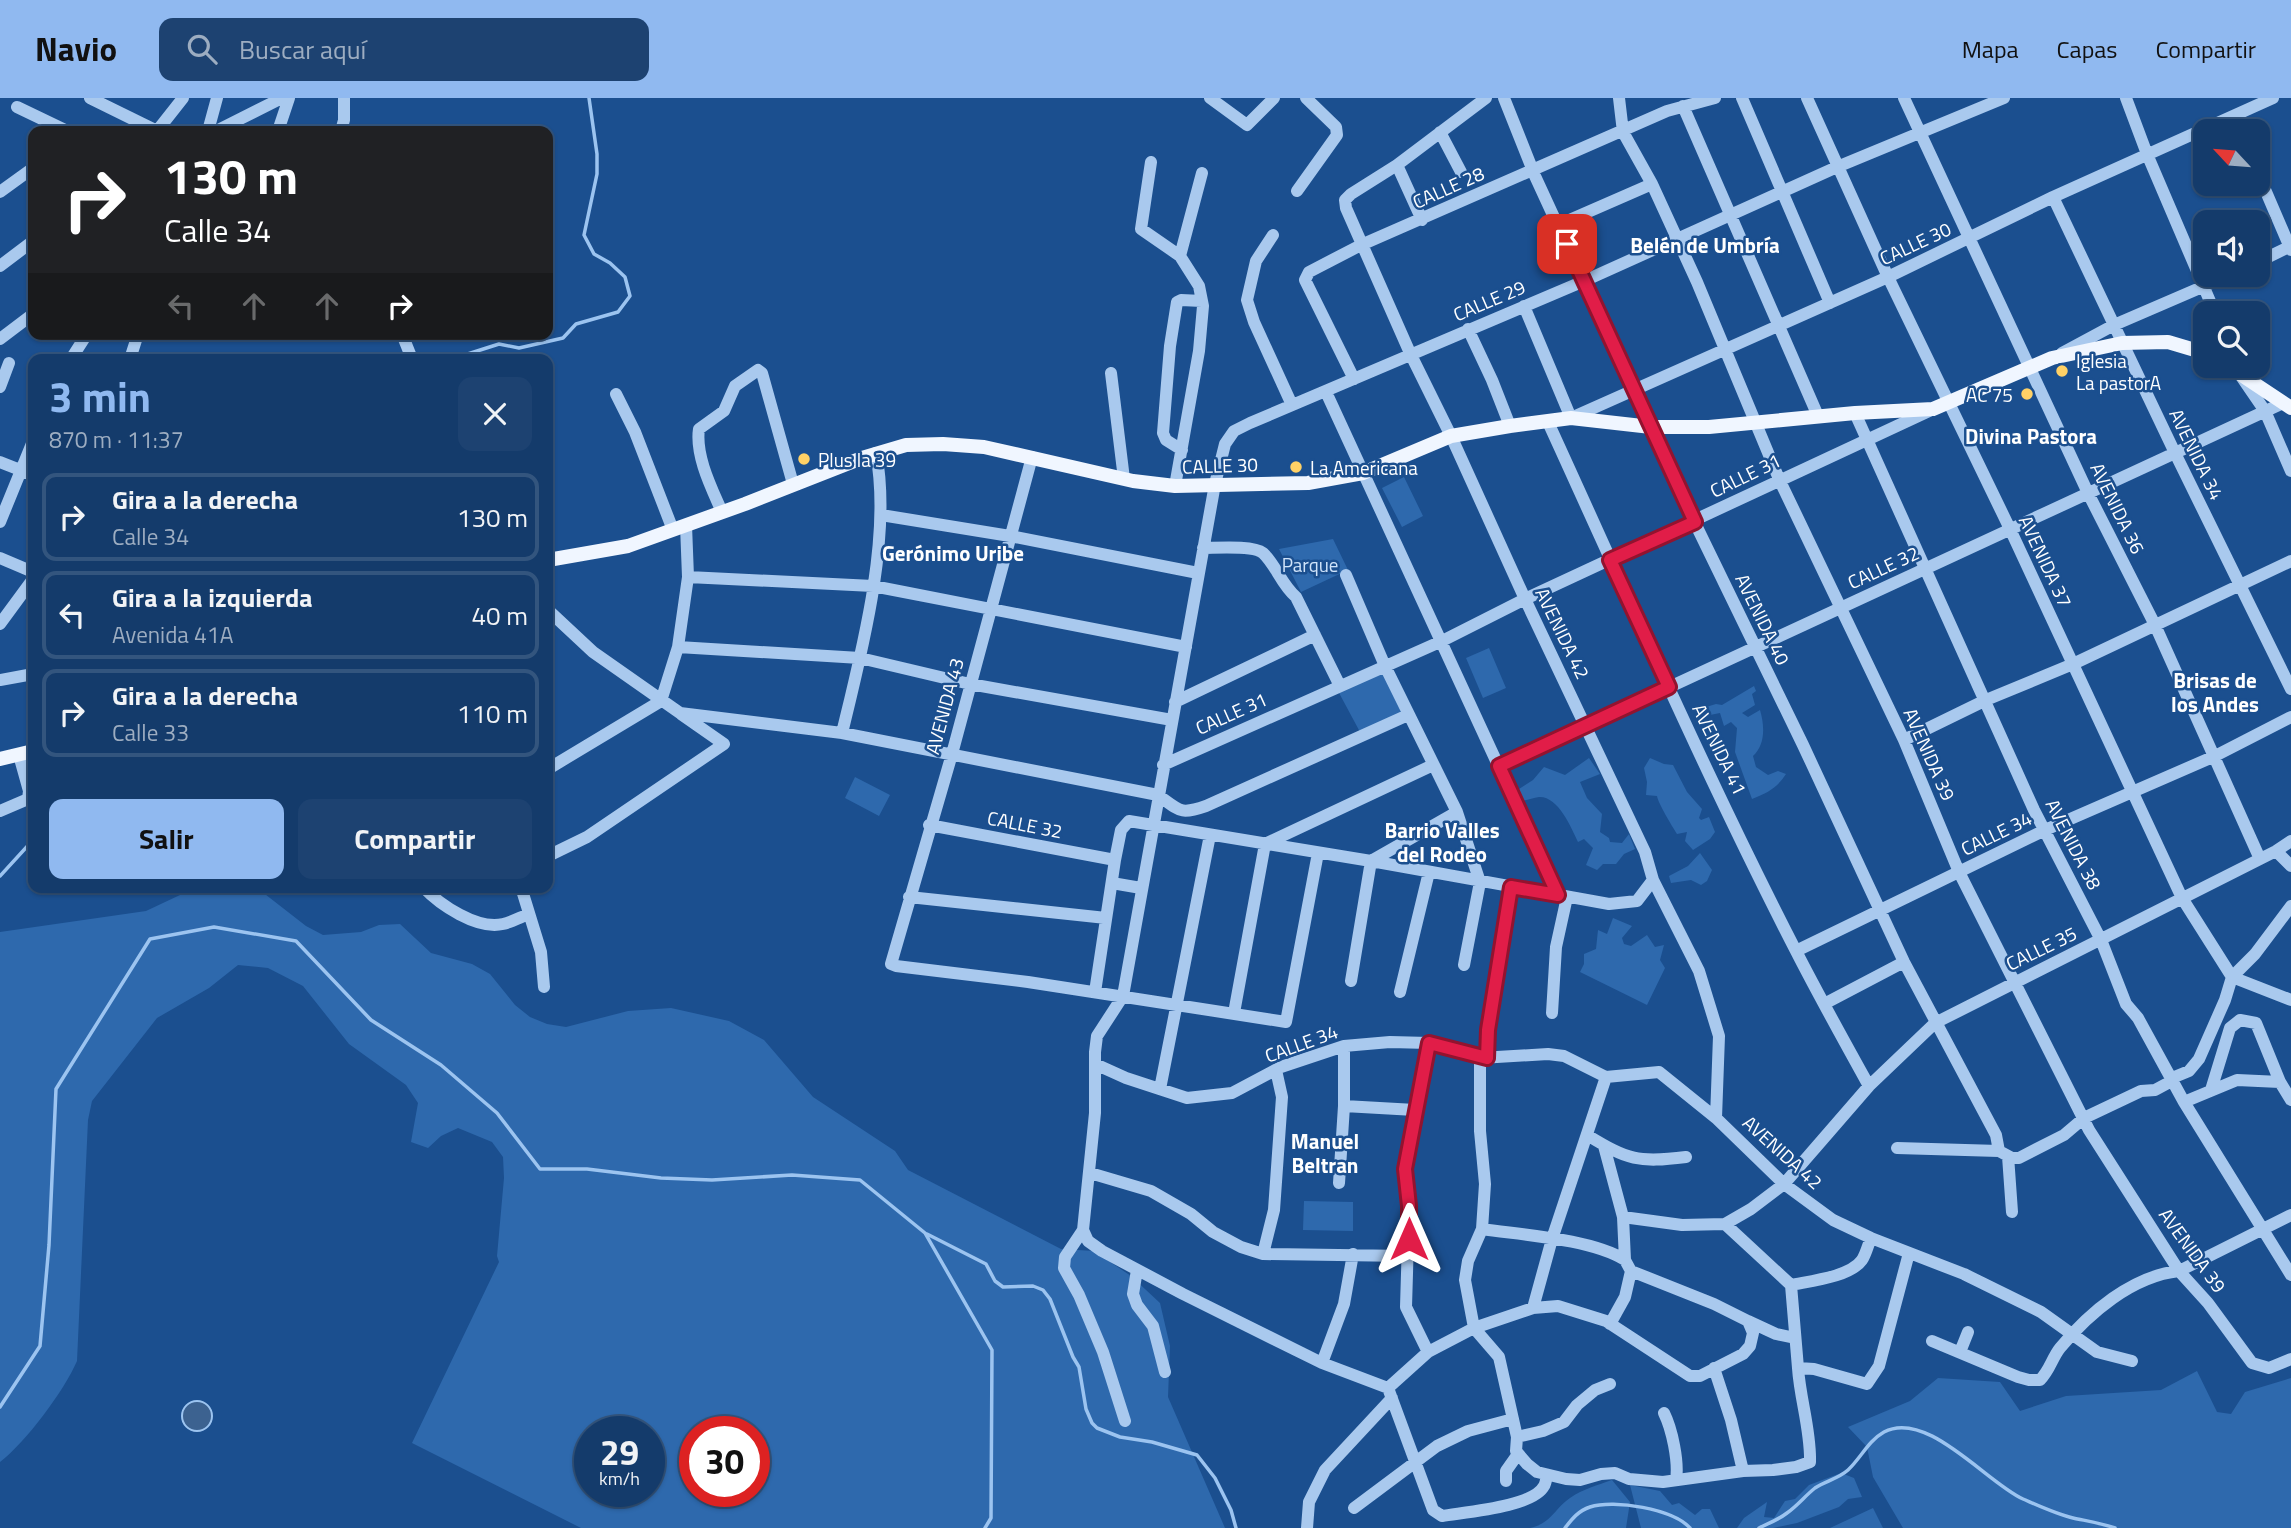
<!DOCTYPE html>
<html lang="es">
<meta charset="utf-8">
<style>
:root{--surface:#143b6b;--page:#1d4271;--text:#f1f3f6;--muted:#9dadc1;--line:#33557e;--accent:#90b9f0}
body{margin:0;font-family:"Titillium Web",sans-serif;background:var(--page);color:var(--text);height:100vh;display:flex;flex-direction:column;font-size:26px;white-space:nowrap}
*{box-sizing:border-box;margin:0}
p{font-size:23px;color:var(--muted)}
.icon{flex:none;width:38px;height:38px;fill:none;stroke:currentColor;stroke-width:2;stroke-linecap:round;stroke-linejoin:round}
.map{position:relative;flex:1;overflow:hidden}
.details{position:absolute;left:28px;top:256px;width:525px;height:539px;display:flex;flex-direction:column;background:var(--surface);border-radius:14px;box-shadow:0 2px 5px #0004,0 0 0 2px var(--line)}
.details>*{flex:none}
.banner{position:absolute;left:28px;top:28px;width:525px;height:214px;border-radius:14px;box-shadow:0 2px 5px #0004,0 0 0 2px var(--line);background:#202124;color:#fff;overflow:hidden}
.needle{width:46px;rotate:296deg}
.fabs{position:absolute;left:2193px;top:21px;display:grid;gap:14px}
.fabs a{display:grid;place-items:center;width:77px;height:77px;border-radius:14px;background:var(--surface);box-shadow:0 2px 5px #0004,0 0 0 2px var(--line);font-size:35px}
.speed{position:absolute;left:574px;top:1318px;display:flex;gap:14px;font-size:35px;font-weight:700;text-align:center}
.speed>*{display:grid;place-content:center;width:91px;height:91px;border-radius:50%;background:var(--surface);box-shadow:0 2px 5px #0004,0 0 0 2px var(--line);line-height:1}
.speed small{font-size:18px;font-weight:400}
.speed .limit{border:10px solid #d22;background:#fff;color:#111}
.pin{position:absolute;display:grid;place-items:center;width:60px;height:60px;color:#fff;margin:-30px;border-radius:14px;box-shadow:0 4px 10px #0006}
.me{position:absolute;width:77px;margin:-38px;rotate:0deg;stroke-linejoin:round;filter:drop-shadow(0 0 5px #0008)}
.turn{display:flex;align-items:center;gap:24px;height:147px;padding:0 21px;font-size:32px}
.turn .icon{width:91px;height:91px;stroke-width:2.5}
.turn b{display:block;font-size:49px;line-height:60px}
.lanes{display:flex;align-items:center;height:66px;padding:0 21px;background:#0003;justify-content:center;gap:35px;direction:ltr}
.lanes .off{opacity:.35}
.round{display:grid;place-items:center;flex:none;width:74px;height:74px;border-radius:14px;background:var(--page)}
.head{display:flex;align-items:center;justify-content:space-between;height:119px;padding:0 21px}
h1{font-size:42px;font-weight:700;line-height:52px;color:var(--accent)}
.cta{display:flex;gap:14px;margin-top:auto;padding:14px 21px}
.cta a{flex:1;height:80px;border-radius:14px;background:var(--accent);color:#111;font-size:28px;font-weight:700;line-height:80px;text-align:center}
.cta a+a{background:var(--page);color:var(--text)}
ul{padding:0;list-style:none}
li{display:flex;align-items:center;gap:21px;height:88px;margin:0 14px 10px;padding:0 7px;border:4px solid var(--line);border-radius:14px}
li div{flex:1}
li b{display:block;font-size:26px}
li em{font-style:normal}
header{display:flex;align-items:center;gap:42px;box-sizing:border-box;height:98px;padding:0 35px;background:var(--accent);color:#111}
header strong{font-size:33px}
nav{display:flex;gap:38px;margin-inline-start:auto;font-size:24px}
.search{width:490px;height:63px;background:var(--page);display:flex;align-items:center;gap:18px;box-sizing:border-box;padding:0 24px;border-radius:14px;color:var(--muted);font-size:26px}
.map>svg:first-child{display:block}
.green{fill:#2e69ad;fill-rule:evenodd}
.water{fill:#3c6290;stroke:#9cc4f0;stroke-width:2}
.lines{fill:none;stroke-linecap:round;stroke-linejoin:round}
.stream{stroke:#9cc4f0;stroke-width:3.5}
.minor{stroke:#a9c9ee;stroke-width:12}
.major{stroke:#f0f6ff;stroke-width:14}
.route-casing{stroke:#92132f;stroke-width:18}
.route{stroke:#e11d48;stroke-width:12}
.poi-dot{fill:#ffd166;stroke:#1b4f8f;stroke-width:2.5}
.labels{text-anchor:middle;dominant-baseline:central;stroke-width:5;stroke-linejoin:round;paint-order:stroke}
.street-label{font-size:19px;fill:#fff;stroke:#1b4f8f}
.poi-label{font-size:19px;fill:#fff;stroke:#1b4f8f;text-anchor:start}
.park-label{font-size:19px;fill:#cfe3fa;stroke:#1b4f8f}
.neighbourhood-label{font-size:21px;font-weight:bold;fill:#fff;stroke:#1b4f8f}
</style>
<header>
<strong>Navio</strong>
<div class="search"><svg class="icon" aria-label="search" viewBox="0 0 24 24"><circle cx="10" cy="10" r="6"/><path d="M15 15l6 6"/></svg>Buscar aquí</div>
<nav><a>Mapa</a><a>Capas</a><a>Compartir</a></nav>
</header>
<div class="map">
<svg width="2291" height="1430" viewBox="0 0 2291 1430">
<rect width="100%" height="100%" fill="#1b4f8f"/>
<path class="green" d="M1404,379L1423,418L1402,429L1382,390Z
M1333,441L1348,472L1301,494L1279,451Z
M1489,550L1506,590L1483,600L1466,560Z
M1384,571L1404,617L1360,634L1338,593Z
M1754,588L1756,593L1752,596L1755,607L1742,615L1748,619L1760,612C1765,629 1765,647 1753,658L1756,669L1768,677L1778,673L1786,676C1777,690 1767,695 1752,701L1735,654L1737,630L1731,624L1724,628L1720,615L1710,617L1706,609L1716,606L1722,607Z
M1589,660L1600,676L1580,684L1587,700L1602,716L1600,734L1609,740L1610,744L1622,745L1629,736L1635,751L1624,756L1616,766H1603L1597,772L1586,767L1593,750L1584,741L1578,744C1571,729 1558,698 1539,699C1533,700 1527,702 1522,703L1519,691L1533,682L1544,669L1565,677Z
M1650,660L1664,666L1673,667L1687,694L1702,711L1699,720L1701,722L1709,719L1715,734L1710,741L1693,752L1685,743L1687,734L1677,736C1672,728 1658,705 1657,698L1646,697L1647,684L1644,670Z
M855,679L890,697L879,718L845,700Z
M1700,755L1712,772L1707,783L1701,787L1691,782L1671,785L1669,778L1688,768Z
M197,789H246L261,793L306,828L323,837L361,834L379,827L400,826L431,855L472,866L490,876L515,907L530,919L547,926L566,929L628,913L671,910L729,923L764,942L813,999L895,1053L908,1072L1061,1151L1094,1153L1131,1178L1160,1205L1170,1248L1168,1299L1225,1430H581L412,1345L499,1164L497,1158L504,1080L503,1059L492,1044L458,1030L441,1038L428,1050L411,1044L418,1005L406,987L349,946L303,888L268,870L238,867L209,890L157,920L92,1003L88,1022L77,1263C64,1293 26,1344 0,1364V834L146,813ZM590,1334H649V1393H590ZM695,1334H754V1393H695Z
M1613,820L1632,828L1622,840L1624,846L1631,848L1647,837L1655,849L1664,847L1660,862L1665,870L1647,907L1580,874L1584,866V856L1596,851L1598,832L1607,836Z
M1304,1103L1353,1104V1133L1303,1132Z
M2197,1273L2217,1314L2231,1316L2245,1294L2291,1280V1430H1903L1873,1379L1867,1349L1848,1329L1910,1303L1938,1280L2000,1284L2020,1313L2066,1298L2161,1292Z
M1841,1375L1854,1380L1862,1399L1848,1401L1839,1409L1797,1425L1773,1430H1737L1744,1420L1767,1404L1764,1419L1774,1420L1785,1403L1795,1401L1809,1387Z
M1612,1382L1630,1404L1626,1430H1530C1552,1425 1553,1412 1570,1400C1583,1391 1598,1387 1612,1382Z
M1630,1387L1660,1393L1672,1407L1679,1405L1695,1417L1702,1411H1710L1719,1430H1641Z
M1873,1410L1883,1430H1830Z"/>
<path class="water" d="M182 1318a15 15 0 1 1 30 0a15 15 0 1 1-30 0Z"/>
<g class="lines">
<path class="stream" d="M452,261L499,246L519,250L563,240L576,226L618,214L630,198L625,179L610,165L594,156L584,137L597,76V56L589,0
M0,778L33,742
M927,1136L986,1166L995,1183L1003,1189L1033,1188L1043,1192L1050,1201L1073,1259L1079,1269L1086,1311L1092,1325L1097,1330L1120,1339L1152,1344L1197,1357L1215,1380L1231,1412L1236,1430
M0,1309L40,1248L49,1147L56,991L150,841L214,829L296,843L371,922L441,967L497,1015L540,1071H587L661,1080L712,1082L792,1077L860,1082L925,1135L992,1252L991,1420L985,1430
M1565,1430C1572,1421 1578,1413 1590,1409C1614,1401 1673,1411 1690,1430
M1759,1430C1769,1425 1778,1422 1787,1415C1797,1408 1805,1398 1815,1390C1825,1383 1838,1381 1848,1372C1861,1360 1868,1343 1884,1334C1927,1311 1987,1385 2023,1401C2039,1408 2056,1416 2073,1420C2087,1423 2101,1425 2115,1430"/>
<path class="minor" d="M90,0L157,33
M1210,0L1247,27L1274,0
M1486,0L1397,67L1351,96L1345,102L1346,110L1410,255L1451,338L1525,501L1645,754L1653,782L1699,873L1719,938L1716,1020
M1504,0L1535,78L1694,423L1803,647L1904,864L1996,1037L1999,1053
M1619,0L1623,34L1652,86L1697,184L1779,381L1904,642L1959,774L2089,1032L2179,1173L2208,1205L2252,1265L2269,1270L2291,1261
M1742,0L1830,205
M1807,0L1888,179L2010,431L2182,800L2232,879L2291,902
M1904,0L2088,395L2155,527L2260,761
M2126,0L2147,56L2215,215
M1683,8L1818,318
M17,9L67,33
M220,31L282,0
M157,33L183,0
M208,33L217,0
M278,33L289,0
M341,33L344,22V0
M1440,34L1461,74
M1151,64L1141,131L1180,158L1199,188L1203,208L1199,253L1175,388
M1397,67L1422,122
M2258,75L2291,152
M1297,93L1337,37L1336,29L1306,0
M0,94L33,70
M2053,99L2175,355L2291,591
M1558,127L1652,86
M1273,137L1256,163L1247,202L1254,224L1292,307
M1180,158L1202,75
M2258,164L2291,148
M0,168L33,143
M1524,208L1571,320L1888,179L2053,99L2273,0
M1468,231L1492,282L1510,328
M402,236L412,261
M0,241L33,216
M2062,255L2114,227L2230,177
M71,261L87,236
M130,261L138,236
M1111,275L1124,381
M2241,278L2265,313L2291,373
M1354,281L1305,182L1309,174L1361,147L1667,13L1715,0
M0,289L9,265
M1326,294L1558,797
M616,296L635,334L673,432
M1855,315L2034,712L2101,842L2126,906L2138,920L2184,1004L2291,1177
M1548,324C1629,501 1707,680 1796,853C1819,898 1844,943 1869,988
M1182,352L1166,342L1163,335L1170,248L1177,204L1181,202L1202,203
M1032,359L952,656L891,866L896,868L1028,884L1286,924L1318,755
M0,364L33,377
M722,414C712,391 695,358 699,331L724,313L735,288L758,272L762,275L793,386
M881,417L1010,438L1198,475
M0,424L33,343
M1203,450C1216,450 1253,447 1263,455C1276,467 1281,486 1296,499L1340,588
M0,460L33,474
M1346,477L1385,568L1457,714L1480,784L1464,867
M688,479L873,488L1186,549
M548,512L593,554L680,615L842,635L1158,697C1180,713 1180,717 1206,708L1408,617
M0,526L33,481
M678,549L860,560L970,586L1172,622
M0,582L33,576
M1175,604L1315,537
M842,635C862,553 892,438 876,355
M1904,642L1986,602L2073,566L2291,463
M1163,667L1442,543L1525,501L1929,313
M1499,668L2283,305
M548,671L661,603L678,549L688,479L686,427
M0,713L28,701L29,693L19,657
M929,727L1115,762
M2276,753L2291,768
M548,758L587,739L724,646L681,616
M1112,785L1141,790
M423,789C440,807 477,832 503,826C512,824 521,819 529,816
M521,789L541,854L544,889
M909,799L1106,820
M1796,853L2045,732L2215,658L2291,619
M1351,883L1371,763L1457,714
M1095,894L1115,762L1121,732L1129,723L1371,763L1609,806L1637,803L1653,782
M1400,894L1429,774
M1824,906L1904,864
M1234,915L1265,746L1433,667
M1552,915L1556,849L1567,799
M1480,960V1033L1485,1086L1482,1131L1468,1163L1465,1182L1474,1230L1499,1259L1517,1339L1516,1353L1527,1366L1537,1374L1566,1381L1580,1382L1601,1376L1615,1375L1629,1381L1663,1384L1743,1373L1773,1372L1796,1369L1810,1364C1811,1333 1800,1301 1798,1270L1814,1271L1867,1286L1879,1268L1909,1155
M1487,960L1488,932L1511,789
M1095,966L1126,980L1187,1000L1232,995L1281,969L1344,948L1390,944L1429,945L1480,960L1548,956L1564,958L1606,979L1659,974L1716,1020L1784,1086L1833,1122L1871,1140L1964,1176L2041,1214L2097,1254L2132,1263
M1160,991L1210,737
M2211,992L2230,930L2240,922L2256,925L2280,984
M2184,1004L2237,982L2280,984L2291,1002
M1344,1008L1415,1012
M1587,1037C1628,1062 1638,1065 1686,1059
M1604,1048L1623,1119
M1897,1050L1999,1053L2012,1060H2019L2064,1037L2084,1020L2141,993L2155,992L2168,985L2172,980L2189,973L2199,961L2225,902L2232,879L2255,856L2291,808
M2008,1058L2012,1114
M1090,1075L1151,1093L1191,1116L1213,1134L1241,1149L1263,1156L1407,1158
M1339,1085L1344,1008V948
M1725,1126L1791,1187L1798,1270
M1482,1131C1523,1137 1591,1141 1625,1162L1623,1119L1682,1127L1725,1126L1751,1111L1784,1086L1869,988L1935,925L2276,753L2291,743
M1083,1132L1088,1143L1102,1153L1183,1196L1322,1265L1388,1290L1428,1254L1474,1230L1533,1210L1558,1208L1606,1223L1690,1278H1700L1743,1256L1750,1248L1753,1235L1748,1223L1714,1206L1631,1173L1625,1162
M1263,1156L1274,1112L1282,999L1276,972
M1137,1172L1133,1196L1137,1207L1153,1228L1165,1274
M1791,1187C1810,1183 1850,1179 1862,1162C1866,1156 1868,1147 1871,1140
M1533,1210L1552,1141L1606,979
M1748,1223L1776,1236L1795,1240
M1610,1226L1625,1199L1631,1173
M1932,1243L2018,1279L2029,1282H2040C2050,1272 2052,1260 2060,1250C2089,1215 2132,1178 2179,1173L2291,1117
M1428,1254L1406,1209L1409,1108L1405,1071L1429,945
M1960,1254L1968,1234
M1322,1265L1344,1206L1353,1156
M1714,1270L1731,1322L1743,1373
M1388,1290L1433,1412L1442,1418C1465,1414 1533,1409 1544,1388C1546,1385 1546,1381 1547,1377
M1664,1315C1672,1331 1679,1364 1676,1382
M1125,1323L1103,1254L1079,1197L1064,1170L1065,1159L1083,1132L1095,1015V954L1097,938L1123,898L1215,386L1225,346L1234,333L1250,325L1584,183L1837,69L2004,0
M1517,1339L1543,1333L1564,1324L1577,1307L1595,1292L1610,1286
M1506,1383V1373L1518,1356
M1354,1410L1437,1348L1468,1333L1513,1321
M1307,1430L1309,1404L1325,1372L1392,1300"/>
<path class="major" d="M2228,268L2291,310
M548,462L628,448L745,406L862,360L906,347L943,346L984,349L1133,383L1175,388L1308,385L1363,375L1451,338L1510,328L1571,320L1651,329H1709L1855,315L1933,311L2052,260L2122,245L2168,244L2205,255
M0,661L33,653"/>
</g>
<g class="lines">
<g class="route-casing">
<path id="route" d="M1409,1141V1108L1405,1071L1429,945L1487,960L1488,932L1511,789L1558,797L1499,668L1669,589L1610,462L1695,424L1567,146"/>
</g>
<use href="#route" class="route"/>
</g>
<g class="poi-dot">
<circle cx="2062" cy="273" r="7"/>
<circle cx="2027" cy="296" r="7"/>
<circle cx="804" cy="361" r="7"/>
<circle cx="1296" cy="369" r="7"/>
</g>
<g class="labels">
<g class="street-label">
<text transform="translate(1448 89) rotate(-24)">CALLE 28</text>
<text transform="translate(1915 145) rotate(-25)">CALLE 30</text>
<text transform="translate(1489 202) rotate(-23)">CALLE 29</text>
<text transform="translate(2197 356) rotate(64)">AVENIDA 34</text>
<text transform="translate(1220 367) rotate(-2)">CALLE 30</text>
<text transform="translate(1745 377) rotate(-26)">CALLE 31</text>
<text transform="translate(2118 410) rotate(64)">AVENIDA 36</text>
<text transform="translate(2046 463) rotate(65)">AVENIDA 37</text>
<text transform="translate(1883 469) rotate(-25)">CALLE 32</text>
<text transform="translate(1763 521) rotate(64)">AVENIDA 40</text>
<text transform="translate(1563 535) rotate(64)">AVENIDA 42</text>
<text transform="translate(944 608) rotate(-75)">AVENIDA 43</text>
<text transform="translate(1231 615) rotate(-24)">CALLE 31</text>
<text transform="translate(1720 651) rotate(64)">AVENIDA 41</text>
<text transform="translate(1930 656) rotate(66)">AVENIDA 39</text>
<text transform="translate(1025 726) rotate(11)">CALLE 32</text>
<text transform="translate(1996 735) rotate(-26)">CALLE 34</text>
<text transform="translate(2074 746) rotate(63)">AVENIDA 38</text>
<text transform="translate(2041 850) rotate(-26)">CALLE 35</text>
<text transform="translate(1301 945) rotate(-20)">CALLE 34</text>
<text transform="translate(1783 1054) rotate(42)">AVENIDA 42</text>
<text transform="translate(2193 1152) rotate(54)">AVENIDA 39</text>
</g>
<g class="poi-label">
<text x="2076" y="262">Iglesia<tspan x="2076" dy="22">La pastorA</tspan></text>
<text x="2013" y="296" text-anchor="end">AC 75</text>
<text x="818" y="361">Plus la 39</text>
<text x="1310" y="369">La Americana</text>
</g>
<g class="park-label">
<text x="1310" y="466">Parque</text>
</g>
<g class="neighbourhood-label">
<text x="1705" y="147">Belén de Umbría</text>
<text x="2031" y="338">Divina Pastora</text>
<text x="953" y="455">Gerónimo Uribe</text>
<text x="2215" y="582">Brisas de<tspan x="2215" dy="24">los Andes</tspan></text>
<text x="1442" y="732">Barrio Valles<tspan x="1442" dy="24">del Rodeo</tspan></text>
<text x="1325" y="1043">Manuel<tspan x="1325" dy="24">Beltran</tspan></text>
</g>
</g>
</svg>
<div class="fabs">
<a><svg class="needle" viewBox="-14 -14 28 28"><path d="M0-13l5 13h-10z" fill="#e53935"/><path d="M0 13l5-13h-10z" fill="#9dadc1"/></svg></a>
<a><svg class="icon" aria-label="sound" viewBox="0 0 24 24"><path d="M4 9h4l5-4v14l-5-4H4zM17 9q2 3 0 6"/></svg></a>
<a><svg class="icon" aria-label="search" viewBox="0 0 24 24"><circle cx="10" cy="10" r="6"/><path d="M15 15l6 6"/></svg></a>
</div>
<div class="speed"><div>29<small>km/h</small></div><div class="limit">30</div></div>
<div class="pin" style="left:1567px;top:146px;background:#d93025"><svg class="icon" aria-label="arrive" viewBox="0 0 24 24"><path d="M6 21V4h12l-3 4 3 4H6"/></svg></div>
<svg class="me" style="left:1409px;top:1141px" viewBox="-20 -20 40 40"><path d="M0-17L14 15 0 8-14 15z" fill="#e11d48" stroke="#fff" stroke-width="4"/></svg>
<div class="banner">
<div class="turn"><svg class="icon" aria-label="right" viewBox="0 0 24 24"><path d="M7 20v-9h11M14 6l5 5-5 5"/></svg><div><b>130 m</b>Calle 34</div></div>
<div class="lanes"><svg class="icon off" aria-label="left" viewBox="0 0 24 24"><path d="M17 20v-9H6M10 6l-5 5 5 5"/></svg><svg class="icon off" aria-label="ahead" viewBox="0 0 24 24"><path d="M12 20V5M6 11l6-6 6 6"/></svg><svg class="icon off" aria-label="ahead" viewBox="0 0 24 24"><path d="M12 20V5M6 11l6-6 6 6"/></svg><svg class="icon" aria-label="right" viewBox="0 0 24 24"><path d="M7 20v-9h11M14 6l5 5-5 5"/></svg></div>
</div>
<section class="details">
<div class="head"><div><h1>3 min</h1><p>870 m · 11:37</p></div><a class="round"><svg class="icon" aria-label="close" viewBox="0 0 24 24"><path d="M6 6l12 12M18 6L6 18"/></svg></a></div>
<ul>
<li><svg class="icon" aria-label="right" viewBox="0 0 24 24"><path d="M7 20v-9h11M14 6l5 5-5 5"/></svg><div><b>Gira a la derecha</b><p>Calle 34</p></div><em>130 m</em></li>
<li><svg class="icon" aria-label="left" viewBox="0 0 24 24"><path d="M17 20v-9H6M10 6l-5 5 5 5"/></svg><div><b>Gira a la izquierda</b><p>Avenida 41A</p></div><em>40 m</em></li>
<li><svg class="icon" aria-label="right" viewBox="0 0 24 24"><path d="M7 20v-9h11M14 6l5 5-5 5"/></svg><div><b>Gira a la derecha</b><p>Calle 33</p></div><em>110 m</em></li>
</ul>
<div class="cta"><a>Salir</a><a>Compartir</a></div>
</section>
</div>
